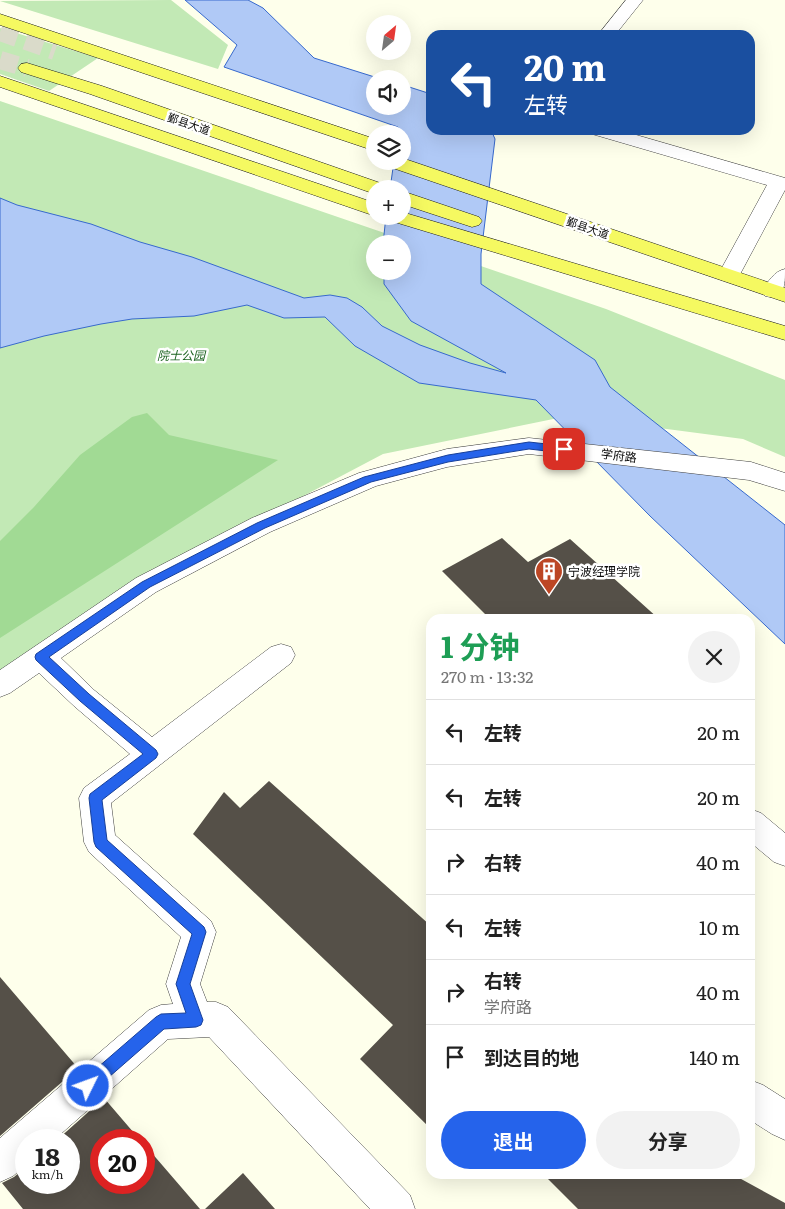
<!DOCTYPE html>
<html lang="zh">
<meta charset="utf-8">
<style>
:root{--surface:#fff;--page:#f2f2f2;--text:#222;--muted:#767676;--line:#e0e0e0;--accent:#2563eb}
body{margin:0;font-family:Literata,"Noto Sans SC",serif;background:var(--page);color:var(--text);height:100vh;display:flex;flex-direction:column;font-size:19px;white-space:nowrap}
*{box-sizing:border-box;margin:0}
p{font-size:16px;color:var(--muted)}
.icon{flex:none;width:28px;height:28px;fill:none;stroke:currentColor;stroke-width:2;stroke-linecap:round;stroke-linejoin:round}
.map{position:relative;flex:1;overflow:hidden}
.drawer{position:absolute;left:426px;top:614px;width:329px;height:565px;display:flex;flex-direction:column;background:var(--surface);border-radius:15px;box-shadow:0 5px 20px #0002}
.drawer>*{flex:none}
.banner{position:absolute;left:426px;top:30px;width:329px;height:105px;border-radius:15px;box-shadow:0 5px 20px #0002;background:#1a4fa0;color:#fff;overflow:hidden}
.needle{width:32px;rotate:29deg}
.buttons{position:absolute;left:366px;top:15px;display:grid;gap:10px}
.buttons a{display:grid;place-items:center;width:45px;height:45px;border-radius:50%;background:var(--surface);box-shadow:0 5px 20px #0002;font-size:25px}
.speed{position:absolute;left:15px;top:1129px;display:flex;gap:10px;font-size:25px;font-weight:700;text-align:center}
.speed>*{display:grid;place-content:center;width:65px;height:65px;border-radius:50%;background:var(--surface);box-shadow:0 5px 20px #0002;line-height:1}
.speed small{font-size:12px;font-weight:400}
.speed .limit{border:8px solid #d22;background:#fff;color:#111}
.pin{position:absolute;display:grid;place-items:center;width:42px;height:42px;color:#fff;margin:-21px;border-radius:10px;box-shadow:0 2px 8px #0006}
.me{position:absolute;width:55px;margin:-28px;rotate:48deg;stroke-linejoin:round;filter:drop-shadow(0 0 4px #0008)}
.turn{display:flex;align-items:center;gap:18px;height:105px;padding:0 15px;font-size:22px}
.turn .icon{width:65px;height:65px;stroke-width:2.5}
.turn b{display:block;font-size:35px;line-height:42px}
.round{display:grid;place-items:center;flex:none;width:52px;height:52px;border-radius:26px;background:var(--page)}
.overview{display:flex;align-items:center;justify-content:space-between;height:85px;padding:0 15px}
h1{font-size:30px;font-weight:700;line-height:38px;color:#1e9e55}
.action{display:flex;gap:10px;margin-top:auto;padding:10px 15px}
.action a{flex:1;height:58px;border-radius:30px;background:var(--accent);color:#fff;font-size:20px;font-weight:700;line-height:58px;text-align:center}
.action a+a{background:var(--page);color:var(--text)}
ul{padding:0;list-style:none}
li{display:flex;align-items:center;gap:15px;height:65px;padding:0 15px;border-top:1px solid var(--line)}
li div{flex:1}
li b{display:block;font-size:19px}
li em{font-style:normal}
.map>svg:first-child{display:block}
.green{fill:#c2e9b5;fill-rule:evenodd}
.forest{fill:#a1da94}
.water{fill:#b0c9f6;stroke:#3769cd}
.building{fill:#555048}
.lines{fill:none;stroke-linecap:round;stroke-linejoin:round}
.major-tunnel{stroke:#dadbca;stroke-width:18;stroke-dasharray:18 9;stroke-linecap:butt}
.minor-casing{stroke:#3f3f3f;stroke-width:1}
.major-casing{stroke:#1d1d1d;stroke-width:1}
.minor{fill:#fff;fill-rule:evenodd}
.major{fill:#f5f961;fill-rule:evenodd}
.route{fill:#2563eb;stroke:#184099}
.labels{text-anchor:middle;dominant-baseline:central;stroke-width:5;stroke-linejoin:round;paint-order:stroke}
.far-street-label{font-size:11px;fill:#0c0c0c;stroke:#fff}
.park-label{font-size:12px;font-style:italic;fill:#1d6421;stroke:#fff}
.street-label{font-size:12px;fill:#0c0c0c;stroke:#fff}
.poi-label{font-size:12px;fill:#0c0c0c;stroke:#fff;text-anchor:start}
</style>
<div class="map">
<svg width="785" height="1209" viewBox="0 0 785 1209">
<rect width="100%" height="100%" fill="#feffeb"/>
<path class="green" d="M171,0L228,45L218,69L0,1Z
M0,28L98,58L49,91L0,74Z
M0,101L606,309L785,380V457L743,439L568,416L383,454L129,588L0,674ZM375,244H402V271H375Z"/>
<path class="forest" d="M147,413L169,435L278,460L0,638V541L34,507L80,455L132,417Z"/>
<path class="water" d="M185,0H248L263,8L314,58L381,79H375V106H402L403,85L431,94V130H491L495,139L481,254V284L595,360L610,387L785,525V644L650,516L536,400L419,383L355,346L325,317L284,318L247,305L194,316L132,319L101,324L44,336L0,348V198L17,205L91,224L140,242L192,257L304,298L330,295L347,298L362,307L382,326L420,345L470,363L506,373L411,321L384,284V271H402V244H383L386,216H402V189H390L394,161H402V134H397L398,127L224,67L237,45Z"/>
<path class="building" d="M502,538L528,562L570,539L659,619H490L442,571Z
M269,781L431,926V1129L360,1059L393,1025L193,834L224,792L240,808Z
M0,977L78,1068L0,1136Z
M104,1098L140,1140H101V1182H144V1144L200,1209H23L2,1183L14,1177L26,1167V1182H69V1140H57Z
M243,1173L275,1209H205Z
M543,1174H732L785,1203V1209H578Z"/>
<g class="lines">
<path class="major-tunnel" d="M0,32L55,51
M0,60L27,68"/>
<g class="minor-casing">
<path id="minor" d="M626,0H643L615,35H598Z
M590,130H619L785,178V190L737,280L729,281L721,280L718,275L767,185L592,134Z
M785,269C785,285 785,301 765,296L762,291C768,282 774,271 785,269Z
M529,438L751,462L785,473V491L749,480L529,454L447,467L376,486L270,532L156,592L61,658L94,690L152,737L271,647L281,644L291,647L295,655L291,663L111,803L115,835L211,921L216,932L200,984L207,1002H216L228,1007L410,1195L415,1209H370L209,1037L168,1039L54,1140H26V1165L13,1176L0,1182V1138L149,1010L161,1005L173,1004L166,984L181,937L89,852L84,842L79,798L84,788L130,754L74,706L39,673L10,693L0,697V670L136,578L252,518L359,473L447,449Z
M750,809L761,813L785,833V866L774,862L750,842Z
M750,1080L763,1085L785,1099V1140L772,1134L750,1120Z"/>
</g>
<g class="major-casing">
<path id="major" d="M0,14L375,139V151L0,25Z
M27,63L102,86L386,185L389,189H375V194L372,193L90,94L21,72L18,68L21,64Z
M0,76L375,203V216L0,87Z
M402,158L785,288V302L384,165L382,161H402Z
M402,191L479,217L482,221L479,225L472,227L402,204Z
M402,212L785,326V340L388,220L385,216H402Z"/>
</g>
<use href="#minor" class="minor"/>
<use href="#major" class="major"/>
</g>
<path class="route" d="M529,442L564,446L569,449L564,453L529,449L448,462L371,482L265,528L150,587L49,657L89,694L156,750L158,754L156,758L102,800L107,840L204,927L206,932L190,984L203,1020L201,1025L196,1027L164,1029L93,1091L88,1094L82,1091L80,1086L82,1081L156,1017L161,1014L186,1013L176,984L192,934L96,847L94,842L89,798L90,794L143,754L80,701L36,660L35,657L36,654L142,582L257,523L364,477L448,455Z"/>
<defs>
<g id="building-pin" transform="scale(1.4375)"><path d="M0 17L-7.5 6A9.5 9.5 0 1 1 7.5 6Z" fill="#bc4624" stroke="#fff"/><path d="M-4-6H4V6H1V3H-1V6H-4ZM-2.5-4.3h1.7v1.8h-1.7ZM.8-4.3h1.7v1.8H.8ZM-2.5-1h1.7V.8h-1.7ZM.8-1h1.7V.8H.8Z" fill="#fff"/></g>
</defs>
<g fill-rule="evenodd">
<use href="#building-pin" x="549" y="571"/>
</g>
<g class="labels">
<g class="far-street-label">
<text transform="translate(189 123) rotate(19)">鄞县大道</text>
<text transform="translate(588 227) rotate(19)">鄞县大道</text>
</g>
<g class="park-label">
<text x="181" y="355">院士公园</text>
</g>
<g class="street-label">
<text transform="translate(619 455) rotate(7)">学府路</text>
</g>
<g class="poi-label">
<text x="568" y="571">宁波经理学院</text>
</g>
</g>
</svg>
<div class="buttons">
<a><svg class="needle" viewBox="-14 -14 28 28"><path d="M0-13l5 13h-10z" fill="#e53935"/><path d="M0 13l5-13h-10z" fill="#767676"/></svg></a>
<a><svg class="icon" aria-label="sound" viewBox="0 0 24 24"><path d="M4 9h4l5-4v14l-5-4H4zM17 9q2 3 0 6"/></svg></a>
<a><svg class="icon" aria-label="layers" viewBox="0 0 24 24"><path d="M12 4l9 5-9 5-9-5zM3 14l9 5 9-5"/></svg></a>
<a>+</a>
<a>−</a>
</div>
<div class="speed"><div>18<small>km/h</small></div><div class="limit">20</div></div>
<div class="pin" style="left:564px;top:449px;background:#d93025"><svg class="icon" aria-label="arrive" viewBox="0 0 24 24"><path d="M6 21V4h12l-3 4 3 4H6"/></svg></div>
<svg class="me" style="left:88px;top:1086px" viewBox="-20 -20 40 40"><circle r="17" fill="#2563eb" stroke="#fff" stroke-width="3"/><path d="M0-11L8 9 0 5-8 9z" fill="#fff"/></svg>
<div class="banner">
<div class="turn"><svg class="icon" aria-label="left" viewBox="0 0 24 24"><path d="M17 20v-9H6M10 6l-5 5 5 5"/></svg><div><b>20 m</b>左转</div></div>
</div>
<section class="drawer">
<div class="overview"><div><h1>1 分钟</h1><p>270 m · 13:32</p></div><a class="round"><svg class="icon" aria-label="close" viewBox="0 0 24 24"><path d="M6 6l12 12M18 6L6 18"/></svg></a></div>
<ul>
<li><svg class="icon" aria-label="left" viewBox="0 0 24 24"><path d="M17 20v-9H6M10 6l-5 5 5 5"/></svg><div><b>左转</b></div><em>20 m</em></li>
<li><svg class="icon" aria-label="left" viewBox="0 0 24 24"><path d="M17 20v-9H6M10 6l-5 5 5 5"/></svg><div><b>左转</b></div><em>20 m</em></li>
<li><svg class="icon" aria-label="right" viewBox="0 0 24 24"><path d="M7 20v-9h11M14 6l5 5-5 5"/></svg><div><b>右转</b></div><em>40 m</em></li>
<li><svg class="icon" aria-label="left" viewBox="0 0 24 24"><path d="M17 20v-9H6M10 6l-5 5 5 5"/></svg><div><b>左转</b></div><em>10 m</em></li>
<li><svg class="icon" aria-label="right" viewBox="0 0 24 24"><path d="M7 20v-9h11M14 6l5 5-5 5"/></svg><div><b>右转</b><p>学府路</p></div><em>40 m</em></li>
<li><svg class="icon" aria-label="arrive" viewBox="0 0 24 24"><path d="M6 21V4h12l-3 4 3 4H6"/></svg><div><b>到达目的地</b></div><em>140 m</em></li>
</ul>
<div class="action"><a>退出</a><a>分享</a></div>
</section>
</div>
